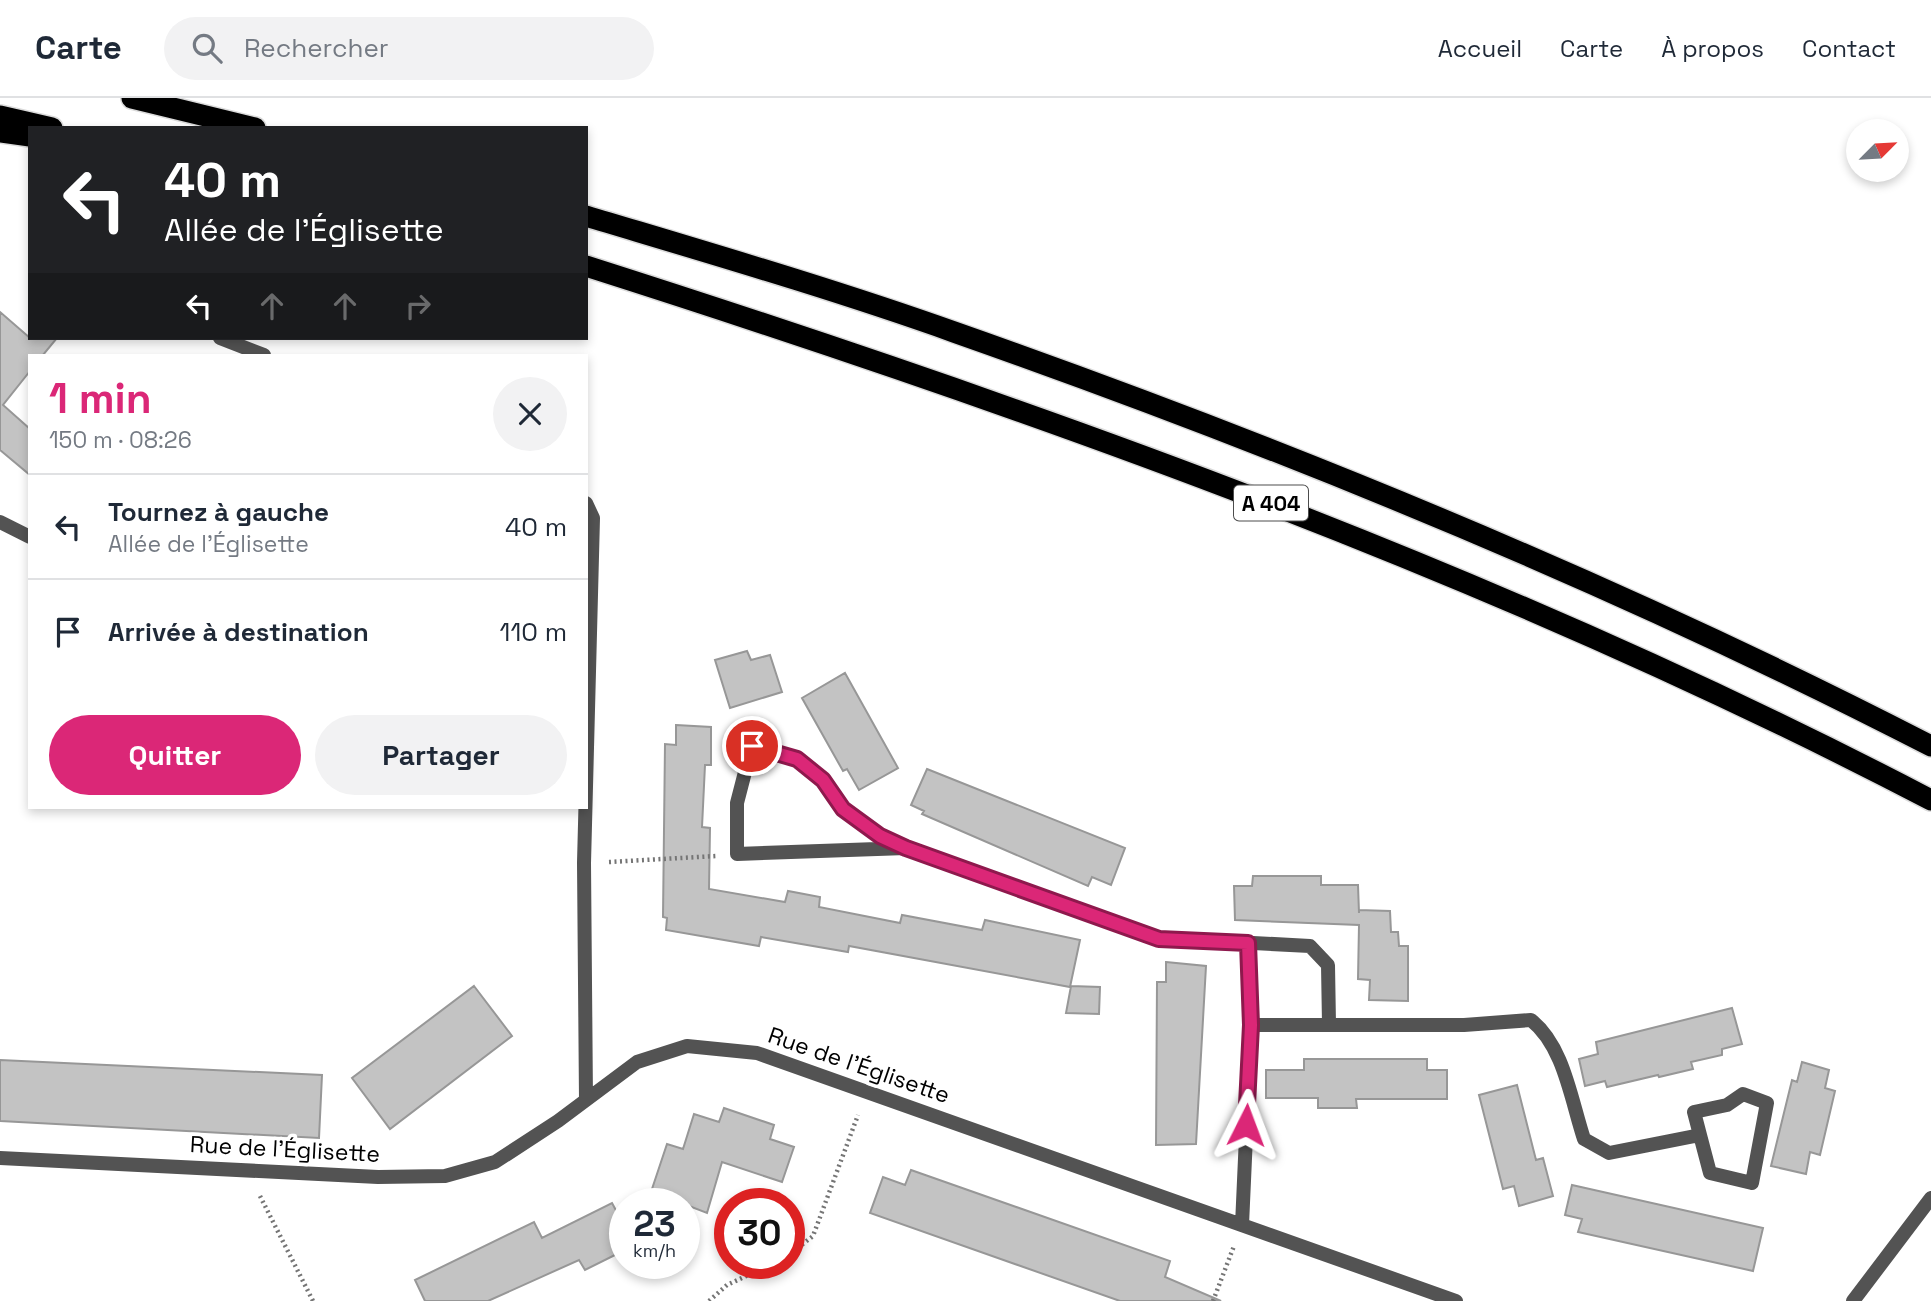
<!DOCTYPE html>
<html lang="fr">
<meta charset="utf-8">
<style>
:root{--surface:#fff;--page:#f2f2f3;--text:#1f2937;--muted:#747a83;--line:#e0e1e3;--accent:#db2777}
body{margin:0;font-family:"Space Grotesk",sans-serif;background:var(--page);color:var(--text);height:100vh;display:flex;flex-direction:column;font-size:26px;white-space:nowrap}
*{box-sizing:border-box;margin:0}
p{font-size:23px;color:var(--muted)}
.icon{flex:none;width:38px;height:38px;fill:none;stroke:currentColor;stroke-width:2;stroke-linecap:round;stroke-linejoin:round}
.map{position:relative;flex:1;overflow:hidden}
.side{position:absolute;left:28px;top:256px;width:560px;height:455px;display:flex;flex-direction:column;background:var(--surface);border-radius:0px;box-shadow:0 4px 10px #0003}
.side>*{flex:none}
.top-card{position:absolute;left:28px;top:28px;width:560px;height:214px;border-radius:0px;box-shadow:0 4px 10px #0003;background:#202124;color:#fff;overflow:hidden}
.needle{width:46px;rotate:66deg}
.tools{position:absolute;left:1846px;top:21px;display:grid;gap:14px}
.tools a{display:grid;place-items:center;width:63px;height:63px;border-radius:50%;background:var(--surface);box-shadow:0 4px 10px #0003;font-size:35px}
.speed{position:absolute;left:609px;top:1090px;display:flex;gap:14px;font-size:35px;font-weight:700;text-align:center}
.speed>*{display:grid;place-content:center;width:91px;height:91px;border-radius:50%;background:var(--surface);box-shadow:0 4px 10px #0003;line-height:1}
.speed small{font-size:18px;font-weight:400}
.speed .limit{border:10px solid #d22;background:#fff;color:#111}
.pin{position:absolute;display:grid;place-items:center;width:60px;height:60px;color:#fff;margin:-30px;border:4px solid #fff;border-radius:50%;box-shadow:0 2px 7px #0007}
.me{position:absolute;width:77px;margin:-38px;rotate:3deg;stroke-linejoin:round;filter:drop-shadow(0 0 5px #0008)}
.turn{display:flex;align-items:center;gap:24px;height:147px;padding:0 21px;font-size:32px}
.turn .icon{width:91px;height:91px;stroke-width:2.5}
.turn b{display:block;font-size:49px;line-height:60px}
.lanes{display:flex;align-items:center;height:66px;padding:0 21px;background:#0003;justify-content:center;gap:35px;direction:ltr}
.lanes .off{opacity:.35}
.round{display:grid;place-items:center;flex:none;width:74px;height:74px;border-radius:37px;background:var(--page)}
.head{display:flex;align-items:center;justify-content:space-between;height:119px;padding:0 21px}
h1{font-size:42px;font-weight:700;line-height:52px;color:var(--accent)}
.cta{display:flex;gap:14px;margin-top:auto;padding:14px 21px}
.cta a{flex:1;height:80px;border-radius:42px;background:var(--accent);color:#fff;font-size:28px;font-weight:700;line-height:80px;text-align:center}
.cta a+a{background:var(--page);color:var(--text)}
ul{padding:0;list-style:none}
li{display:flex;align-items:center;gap:21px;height:105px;padding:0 21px;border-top:2px solid var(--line)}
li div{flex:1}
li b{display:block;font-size:26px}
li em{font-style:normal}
header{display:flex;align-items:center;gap:42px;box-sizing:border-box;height:98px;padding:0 35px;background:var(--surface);border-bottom:2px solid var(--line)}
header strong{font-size:33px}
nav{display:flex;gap:38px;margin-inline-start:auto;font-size:24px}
.search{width:490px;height:63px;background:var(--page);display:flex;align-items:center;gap:18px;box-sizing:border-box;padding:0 24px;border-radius:38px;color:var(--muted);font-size:26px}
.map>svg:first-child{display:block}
.building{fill:#c3c3c3;stroke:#979797;stroke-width:2}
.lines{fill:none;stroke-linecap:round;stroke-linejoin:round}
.highway-casing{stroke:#dbdbdb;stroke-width:24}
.path{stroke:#757575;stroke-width:4.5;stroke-dasharray:2 3.5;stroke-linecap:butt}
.street{stroke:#535353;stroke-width:14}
.highway{stroke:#000;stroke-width:21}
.route-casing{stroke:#8e194d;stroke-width:18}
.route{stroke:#db2777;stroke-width:12}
.labels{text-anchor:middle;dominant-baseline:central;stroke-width:7;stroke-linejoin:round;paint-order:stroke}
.shield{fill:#fff;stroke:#4c4c4c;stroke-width:2}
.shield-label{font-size:21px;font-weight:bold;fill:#000}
.street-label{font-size:23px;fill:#000;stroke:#fff}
</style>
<header>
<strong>Carte</strong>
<div class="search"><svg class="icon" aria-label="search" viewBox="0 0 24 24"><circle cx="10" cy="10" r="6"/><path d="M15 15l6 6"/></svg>Rechercher</div>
<nav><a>Accueil</a><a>Carte</a><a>À propos</a><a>Contact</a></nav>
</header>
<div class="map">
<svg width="1931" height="1203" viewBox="0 0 1931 1203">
<rect width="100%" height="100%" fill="#fff"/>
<path class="building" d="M0,214L30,240H57L43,257H30V273L3,307L30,331V377L0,352Z
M747,553L751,562L770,557L782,594L730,610L715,562Z
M845,575L898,670L859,692L847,671L843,673L802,600Z
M676,627L711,629V667H705L702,729L710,730L709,791L785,804L788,793L820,799L819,809L900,825L902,817L982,832L985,822L1080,842L1070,889L849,848L848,854L761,839L759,848L666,832L667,820L663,819L665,646L676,647Z
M927,671L1125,750L1111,787L1092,779L1088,788L922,716L924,713L911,707Z
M1253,778H1321V787H1358L1359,815V812L1390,813L1391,834H1398L1399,848H1408V903L1369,902L1370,882L1358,881L1359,827L1235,822L1234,788H1252Z
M1166,864L1206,868L1196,1046L1156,1047L1157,884H1166Z
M474,888L512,938L390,1031L352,980Z
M1071,888L1100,889L1099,916L1066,915Z
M1732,910L1742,946L1722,951V957L1691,964L1693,971L1659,979L1658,977L1607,989L1605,983L1585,988L1579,961L1598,956L1596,944Z
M1304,961H1427V972H1447V1001H1356L1357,1010H1318V1000H1266V972H1304Z
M0,962L322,977L319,1040L0,1023Z
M1802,964L1829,972L1825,990L1835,993L1820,1057L1810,1054L1806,1076L1771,1068L1792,982L1797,984Z
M1517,987L1536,1062L1543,1060L1553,1098L1519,1108L1514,1088L1503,1091L1479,997Z
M724,1010L774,1027L770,1041L794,1049L782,1084L722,1064L707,1115L684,1106H647L667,1046L683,1051L694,1016L719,1024Z
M911,1072L1170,1163L1165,1179L1221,1203H1120L870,1115L883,1079L905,1087Z
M1572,1087L1763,1130L1753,1173L1578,1134L1582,1121L1565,1117Z
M612,1105L625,1129V1142L613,1148L617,1156L585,1172L579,1162L488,1203H425L415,1182L534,1124L542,1140Z"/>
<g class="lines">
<g class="highway-casing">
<path id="highway" d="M132,0L255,30
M0,18L52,30
M0,34L30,38
M586,118C709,155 833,191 954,234C1287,351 1617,486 1931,648
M586,168C1047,315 1502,478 1931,702"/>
</g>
<path class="path" d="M609,764L716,758
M260,1098L313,1203
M789,1157L813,1138L858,1017
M709,1203L727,1187L772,1166
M1213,1203L1234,1148"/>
<path class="street" d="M220,240L264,257
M586,405L593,420L584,765L586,1002
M0,424L30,439
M906,750L737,756V705L752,647L797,661L823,682L843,711L880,738L906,750L1159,840L1310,848L1328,867L1329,926
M1251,927H1464L1531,922C1564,948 1571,1002 1584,1041L1609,1055L1700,1037L1694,1014L1727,1007L1743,996L1767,1005L1752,1085L1710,1075L1700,1037
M0,1060L378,1079L445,1078L495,1064L558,1023L637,964L687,948L757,955L1456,1203
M1242,1127L1251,927L1248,845
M1853,1203L1931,1100"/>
<use href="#highway" class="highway"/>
</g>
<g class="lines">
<g class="route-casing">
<path id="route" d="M752,648L797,661L823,682L843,711L880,738L906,750L1159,841L1248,845L1251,927L1246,1027"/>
</g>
<use href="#route" class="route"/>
</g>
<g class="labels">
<rect class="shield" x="1234" y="387.5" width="74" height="35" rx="5"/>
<g class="shield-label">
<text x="1271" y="405">A 404</text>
</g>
<g class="street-label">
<text transform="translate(859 967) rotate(19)">Rue de l'Églisette</text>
<text transform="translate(285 1051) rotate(3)">Rue de l'Églisette</text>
</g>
</g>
</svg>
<div class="tools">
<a><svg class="needle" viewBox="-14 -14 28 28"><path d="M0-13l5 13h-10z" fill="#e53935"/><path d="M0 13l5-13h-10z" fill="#747a83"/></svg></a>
</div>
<div class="speed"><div>23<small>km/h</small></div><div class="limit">30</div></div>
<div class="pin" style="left:752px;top:648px;background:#d93025"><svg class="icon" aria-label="arrive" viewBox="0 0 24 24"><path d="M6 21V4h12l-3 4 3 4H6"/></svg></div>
<svg class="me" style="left:1246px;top:1027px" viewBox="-20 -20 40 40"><path d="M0-17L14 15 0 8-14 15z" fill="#db2777" stroke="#fff" stroke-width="4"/></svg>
<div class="top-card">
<div class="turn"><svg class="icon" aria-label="left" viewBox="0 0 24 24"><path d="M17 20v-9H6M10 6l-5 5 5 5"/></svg><div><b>40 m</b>Allée de l'Églisette</div></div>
<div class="lanes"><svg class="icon" aria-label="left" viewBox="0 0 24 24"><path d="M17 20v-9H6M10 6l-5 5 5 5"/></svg><svg class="icon off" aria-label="ahead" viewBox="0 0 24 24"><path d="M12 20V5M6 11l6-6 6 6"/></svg><svg class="icon off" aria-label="ahead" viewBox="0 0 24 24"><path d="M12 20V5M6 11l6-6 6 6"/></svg><svg class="icon off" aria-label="right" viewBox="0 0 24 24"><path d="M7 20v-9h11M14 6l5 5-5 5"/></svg></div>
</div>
<section class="side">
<div class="head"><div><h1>1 min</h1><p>150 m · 08:26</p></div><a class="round"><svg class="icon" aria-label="close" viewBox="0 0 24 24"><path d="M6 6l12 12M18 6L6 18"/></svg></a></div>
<ul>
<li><svg class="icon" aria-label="left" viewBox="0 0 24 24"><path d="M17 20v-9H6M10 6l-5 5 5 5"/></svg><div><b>Tournez à gauche</b><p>Allée de l'Églisette</p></div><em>40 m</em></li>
<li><svg class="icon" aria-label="arrive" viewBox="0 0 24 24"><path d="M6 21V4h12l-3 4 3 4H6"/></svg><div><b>Arrivée à destination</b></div><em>110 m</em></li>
</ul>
<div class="cta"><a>Quitter</a><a>Partager</a></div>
</section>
</div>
